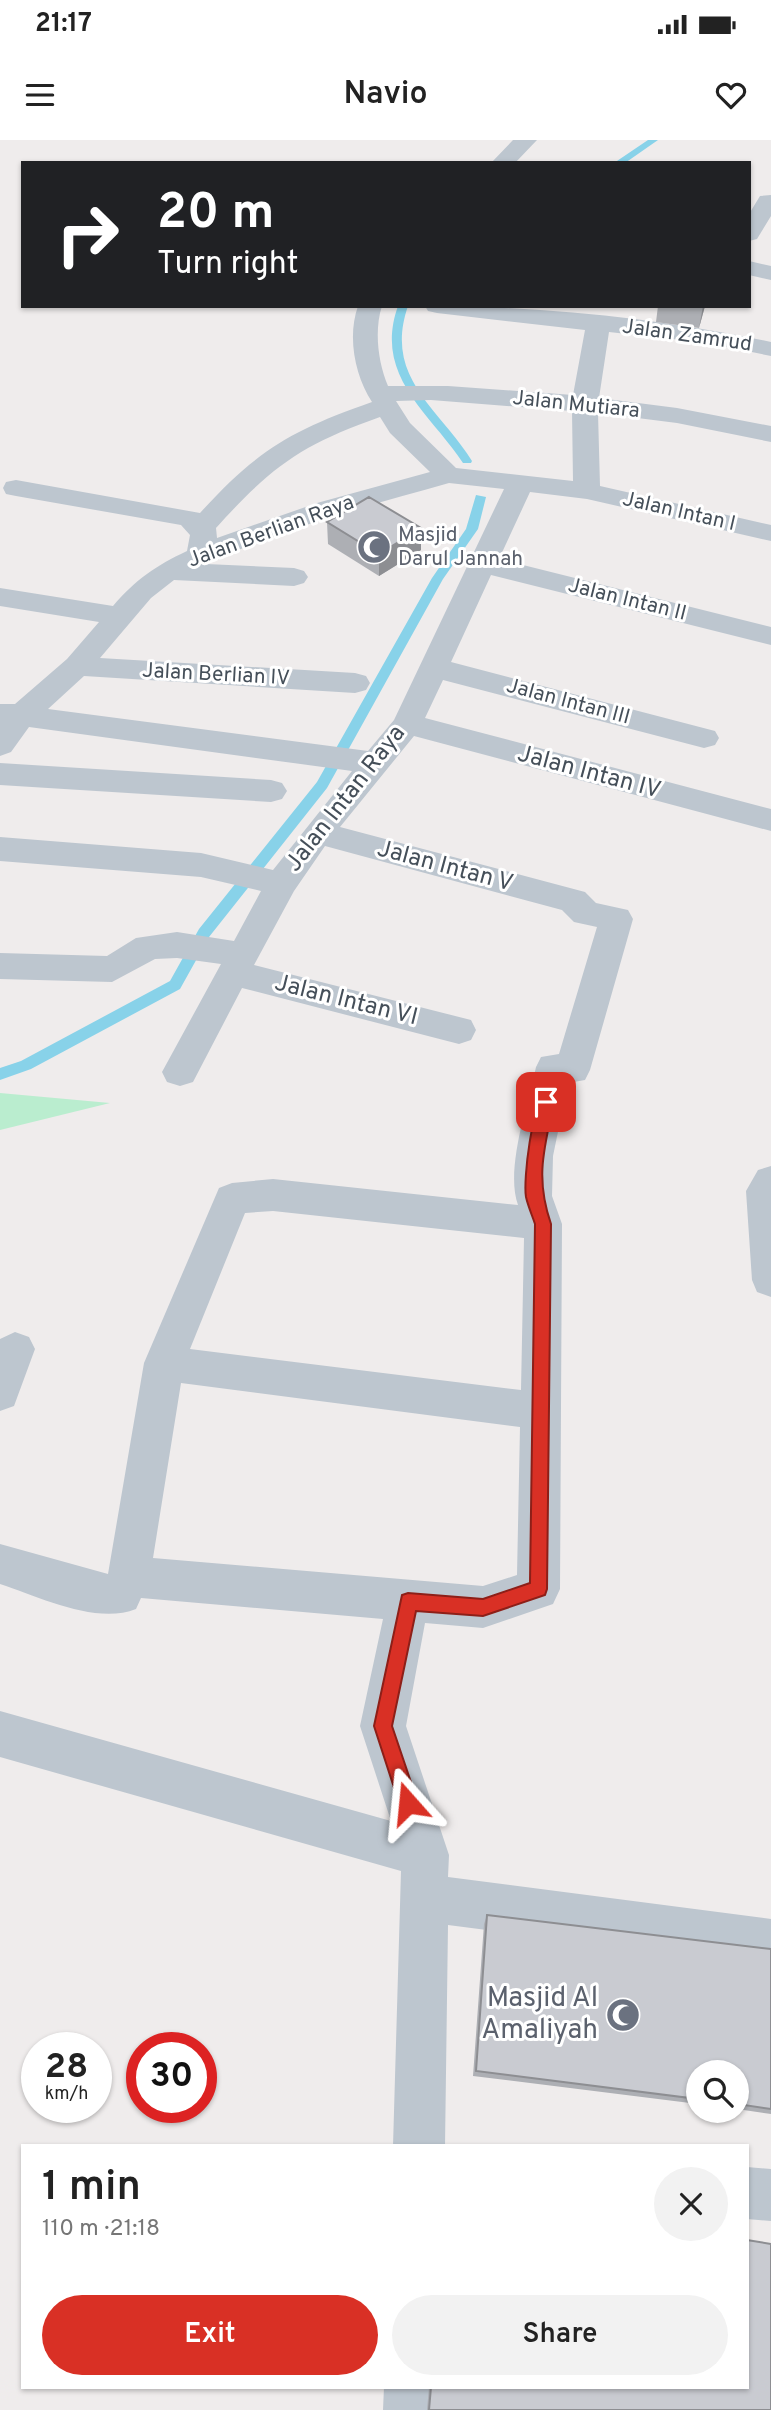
<!DOCTYPE html>
<meta charset="utf-8">
<style>
:root{--surface:#fff;--page:#f2f2f2;--text:#222;--muted:#767676;--accent:#d93025}
body{margin:0;font-family:Overpass,sans-serif;background:var(--page);color:var(--text);height:100vh;display:flex;flex-direction:column;font-size:26px;white-space:nowrap}
*{box-sizing:border-box;margin:0}
p{font-size:23px;color:var(--muted)}
.icon{flex:none;width:38px;height:38px;fill:none;stroke:currentColor;stroke-width:2;stroke-linecap:round;stroke-linejoin:round}
.map{position:relative;flex:1;overflow:hidden}
.drawer{position:absolute;left:21px;top:2004px;width:728px;height:245px;display:flex;flex-direction:column;background:var(--surface);border-radius:0px;box-shadow:0 2px 5px #0004}
.drawer>*{flex:none}
.guide{position:absolute;left:21px;top:21px;width:730px;height:147px;border-radius:0px;box-shadow:0 2px 5px #0004;background:#202124;color:#fff;overflow:hidden}
.buttons{position:absolute;left:686px;top:1920px;display:grid;gap:14px}
.buttons a{display:grid;place-items:center;width:63px;height:63px;border-radius:50%;background:var(--surface);box-shadow:0 2px 5px #0004;font-size:35px}
.speed{position:absolute;left:21px;top:1892px;display:flex;gap:14px;font-size:35px;font-weight:700;text-align:center}
.speed>*{display:grid;place-content:center;width:91px;height:91px;border-radius:50%;background:var(--surface);box-shadow:0 2px 5px #0004;line-height:1}
.speed small{font-size:18px;font-weight:400}
.speed .limit{border:10px solid #d22;background:#fff;color:#111}
.pin{position:absolute;display:grid;place-items:center;width:60px;height:60px;color:#fff;margin:-30px;border-radius:14px;box-shadow:0 4px 10px #0006}
.me{position:absolute;width:77px;margin:-38px;rotate:342deg;stroke-linejoin:round;filter:drop-shadow(0 0 5px #0008)}
.turn{display:flex;align-items:center;gap:24px;height:147px;padding:0 21px;font-size:32px}
.turn .icon{width:91px;height:91px;stroke-width:2.5}
.turn b{display:block;font-size:49px;line-height:60px}
.round{display:grid;place-items:center;flex:none;width:74px;height:74px;border-radius:37px;background:var(--page)}
.head{display:flex;align-items:center;justify-content:space-between;height:119px;padding:0 21px}
h1{font-size:42px;font-weight:600;line-height:52px}
.cta{display:flex;gap:14px;margin-top:auto;padding:14px 21px}
.cta a{flex:1;height:80px;border-radius:42px;background:var(--accent);color:#fff;font-size:28px;font-weight:600;line-height:80px;text-align:center}
.cta a+a{background:var(--page);color:var(--text)}
.status{display:flex;justify-content:space-between;align-items:center;height:49px;padding:0 35px;background:var(--surface);direction:ltr}
.status svg{height:19px;fill:currentColor}
header{display:flex;justify-content:space-between;align-items:center;height:91px;padding:0 21px;background:var(--surface);font-size:32px;font-weight:600}
.map>svg:first-child{display:block}
.green{fill:#baedcf}
.lines{fill:none;stroke-linecap:round;stroke-linejoin:round}
.stream{fill:#88d2e9;fill-rule:evenodd}
.minor{fill:#bdc6cf;fill-rule:evenodd}
.wall{fill:#adafb4}
.shaded-wall{fill:#8d8e92}
.building{fill:#c9cbd1;stroke:#8d8e92;stroke-width:2}
.route{fill:#d93025;stroke:#8d1f18;stroke-width:2}
.labels{text-anchor:middle;dominant-baseline:central;stroke-width:6;stroke-linejoin:round;paint-order:stroke}
.far-street-label{font-size:21px;fill:#454f59;stroke:#fff}
.far-worship-label{font-size:21px;fill:#5b616d;stroke:#fff;text-anchor:start}
.street-label{font-size:24px;fill:#454f59;stroke:#fff}
.near-worship-label{font-size:28px;fill:#5b616d;stroke:#fff;text-anchor:end}
</style>
<div class="status"><b>21:17</b><svg viewBox="0 0 49 12"><path d="M0 12V9h3v3zM5 12V6h3v6zM10 12V3h3v9zM15 12V0h3v12zM26 1h20v11H26zM47 4h2v5h-2z"/></svg></div>
<header><svg class="icon" aria-label="menu" viewBox="0 0 24 24"><path d="M4 6h16M4 12h16M4 18h16"/></svg>Navio<svg class="icon" aria-label="heart" viewBox="0 0 24 24"><path d="M12 20l-8-8c-3-5 5-10 8-4 3-6 11-1 8 4z"/></svg></header>
<div class="map">
<svg width="771" height="2270" viewBox="0 0 771 2270">
<rect width="100%" height="100%" fill="#efecec"/>
<path class="green" d="M0,953L110,963L0,990Z"/>
<g class="lines">
<path class="stream" d="M648,0H658L625,23H614Z
M398,166H408C383,238 440,269 472,321L471,323H463C430,273 373,236 398,166Z
M476,355L486,357L478,389L443,439L327,648L209,797L180,849L31,929L0,940V928L21,921L170,841L199,789L317,642L432,438L466,389Z"/>
<path class="minor" d="M513,0H537L515,23H491Z
M771,55V76L757,99L749,101V74L760,56Z
M749,121L771,126V140L749,135Z
M358,166H382C374,190 378,223 388,246H448L573,255L585,190L437,173L428,171L425,166C541,166 658,178 771,202V216L708,203L609,192L599,258L677,268L771,286V302L677,283L598,273L600,346L771,385V401L587,359L530,352L499,419L771,487V505L491,435L451,522L715,591L719,598L715,605L704,608L443,540L425,578L771,669V691L414,596L340,687L585,752L596,763L628,770L633,779L590,930L585,940L568,943L553,1016L552,1056L562,1084L560,1449L553,1464L483,1488L425,1483L406,1586L449,1715L448,1737L771,1779V1827L448,1785L445,2006H393L401,1731L0,1617V1571L391,1681L360,1586L383,1479L141,1458L136,1469C96,1485 40,1457 0,1444V1404L108,1434L144,1223L219,1048L232,1043L273,1039L518,1065C505,1030 528,964 536,927L541,917L559,914L597,787L574,782L562,770L325,706L294,751L254,825L471,880L476,890L471,900L459,904L242,848L193,942L180,946L167,942L162,932L221,824L177,818L155,819L112,842L0,839V813L107,816L136,798L177,792L234,801L261,751L201,737L0,721V697L201,713L273,730L352,631L29,587L11,612L0,616V564H15L67,519L99,482L0,466V448L113,466C135,440 157,425 187,411L190,395L181,385L16,356L6,354L3,348L6,342L16,340L200,373C257,310 292,290 372,262C355,236 347,197 358,166ZM431,260L572,271L573,341L456,328L410,283L396,261ZM380,277L390,293L430,332L317,363L217,398L216,388C272,326 301,305 380,277ZM449,343L504,349L394,580L368,611L48,569L84,536L355,553L366,550L370,543L366,536L355,533L100,518L151,458L174,440L294,446L304,443L308,437L304,431L294,428L206,424C284,388 367,366 449,343ZM273,1071L524,1098L521,1250L190,1209L245,1073ZM181,1243L520,1287L517,1435L483,1446L153,1418Z
M0,623L271,640L282,643L287,651L282,659L271,662L0,645Z
M771,1026V1157L757,1152L752,1140L746,1051L758,1030Z
M15,1192L29,1197L35,1209L14,1266L0,1271V1199Z
M747,2027L771,2029V2081L747,2079Z
M384,2247H438L439,2270H383Z"/>
</g>
<path class="wall" d="M658,166H705L699,188L656,182Z
M327,382L421,410L379,436L328,404Z
M487,1775L771,1809V1974L737,1969V1932H698V1964L473,1936L484,1784Z
M429,2247H747L771,2270H427Z"/>
<path class="shaded-wall" d="M703,166H705L699,188Z
M421,388V410L379,436V414Z"/>
<path class="building" d="M369,357L421,388L379,414L327,382Z
M487,1775L771,1809V1969L737,1964V1932H698V1959L476,1931Z
M747,2100L771,2104V2270H429L431,2247H747Z"/>
<path class="route" d="M546,956L554,962C544,1009 535,1038 551,1084L547,1449L545,1455L483,1476L416,1471L392,1586L418,1663L415,1670L408,1673L402,1670L399,1663L374,1586L402,1455L408,1453L483,1459L530,1443L535,1084C532,1075 528,1066 526,1057C523,1041 532,961 546,956Z"/>
<defs>
<g id="mosque-disc" transform="scale(1.75)"><circle r="9.5" fill="#6b7280" stroke="#fff"/><path d="M3.5-4.9A6 6 0 1 0 3.5 4.9A5 5 0 1 1 3.5-4.9Z" fill="#fff"/></g>
</defs>
<g fill-rule="evenodd">
<use href="#mosque-disc" x="374" y="407"/>
<use href="#mosque-disc" x="623" y="1875"/>
</g>
<g class="labels">
<g class="far-street-label">
<text transform="translate(687 196) rotate(8)">Jalan Zamrud</text>
<text transform="translate(576 265) rotate(6)">Jalan Mutiara</text>
<text transform="translate(679 372) rotate(13)">Jalan Intan I</text>
<text transform="translate(271 392) rotate(-20)">Jalan Berlian Raya</text>
<text transform="translate(627 460) rotate(14)">Jalan Intan II</text>
<text transform="translate(216 535) rotate(3)">Jalan Berlian IV</text>
<text transform="translate(568 562) rotate(15)">Jalan Intan III</text>
</g>
<g class="far-worship-label">
<text x="398" y="395">Masjid<tspan x="398" dy="24">Darul Jannah</tspan></text>
</g>
<g class="street-label">
<text transform="translate(589 633) rotate(15)">Jalan Intan IV</text>
<text transform="translate(346 659) rotate(-52)">Jalan Intan Raya</text>
<text transform="translate(445 727) rotate(15)">Jalan Intan V</text>
<text transform="translate(346 861) rotate(14)">Jalan Intan VI</text>
</g>
<g class="near-worship-label">
<text x="598" y="1859">Masjid Al<tspan x="598" dy="32">Amaliyah</tspan></text>
</g>
</g>
</svg>
<div class="buttons">
<a><svg class="icon" aria-label="search" viewBox="0 0 24 24"><circle cx="10" cy="10" r="6"/><path d="M15 15l6 6"/></svg></a>
</div>
<div class="speed"><div>28<small>km/h</small></div><div class="limit">30</div></div>
<div class="pin" style="left:546px;top:962px;background:#d93025"><svg class="icon" aria-label="arrive" viewBox="0 0 24 24"><path d="M6 21V4h12l-3 4 3 4H6"/></svg></div>
<svg class="me" style="left:408px;top:1663px" viewBox="-20 -20 40 40"><path d="M0-17L14 15 0 8-14 15z" fill="#d93025" stroke="#fff" stroke-width="4"/></svg>
<div class="guide">
<div class="turn"><svg class="icon" aria-label="right" viewBox="0 0 24 24"><path d="M7 20v-9h11M14 6l5 5-5 5"/></svg><div><b>20 m</b>Turn right</div></div>
</div>
<section class="drawer">
<div class="head"><div><h1>1 min</h1><p>110 m · 21:18</p></div><a class="round"><svg class="icon" aria-label="close" viewBox="0 0 24 24"><path d="M6 6l12 12M18 6L6 18"/></svg></a></div>
<div class="cta"><a>Exit</a><a>Share</a></div>
</section>
</div>
